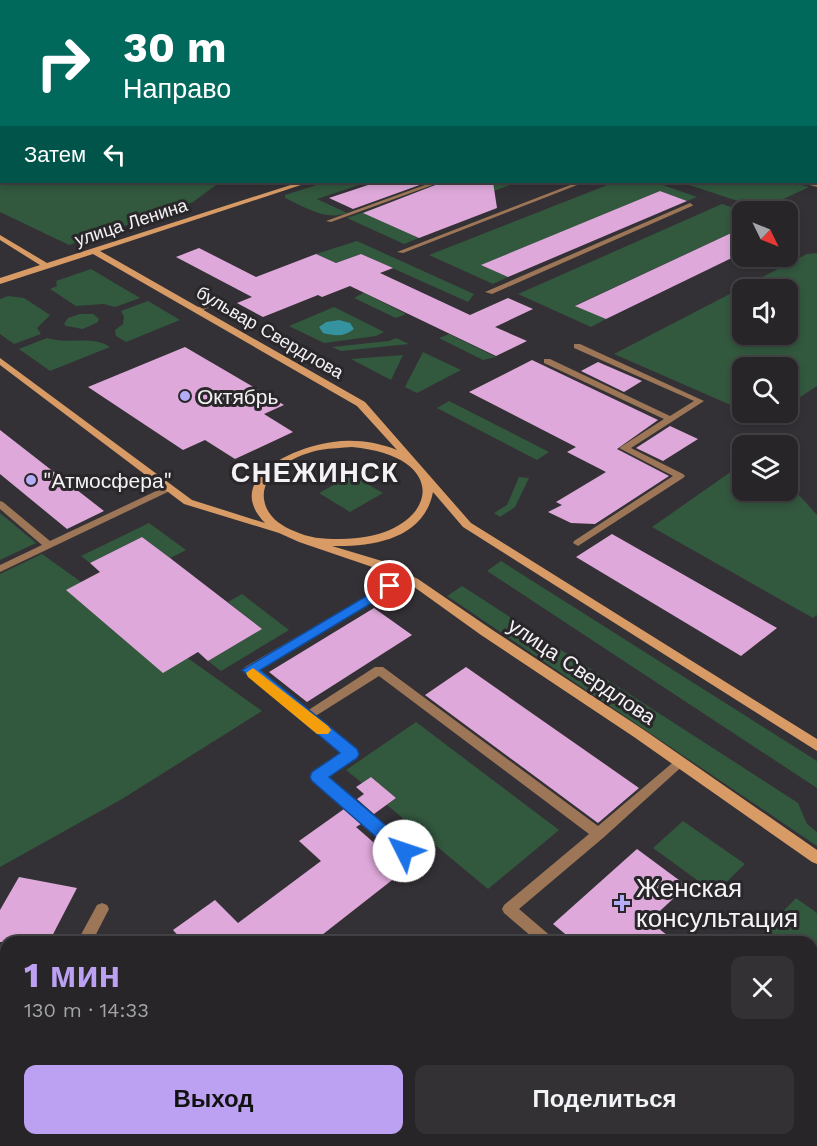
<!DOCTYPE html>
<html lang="ru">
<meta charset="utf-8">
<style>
:root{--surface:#272528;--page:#333134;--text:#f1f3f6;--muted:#a4a5a8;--line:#434245;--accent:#bca0f2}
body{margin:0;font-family:"Work Sans",sans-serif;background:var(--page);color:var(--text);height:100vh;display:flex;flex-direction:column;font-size:22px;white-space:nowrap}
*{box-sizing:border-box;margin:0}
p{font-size:20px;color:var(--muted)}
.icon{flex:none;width:33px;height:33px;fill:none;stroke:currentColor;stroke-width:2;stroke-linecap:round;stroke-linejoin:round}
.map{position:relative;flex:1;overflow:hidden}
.sheet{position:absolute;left:0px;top:936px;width:818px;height:210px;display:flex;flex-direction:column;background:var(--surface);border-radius:18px 18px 0 0;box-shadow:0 3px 9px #0003,0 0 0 2px var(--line)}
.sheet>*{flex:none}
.guide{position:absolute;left:0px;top:0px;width:818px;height:183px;box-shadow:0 3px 9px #0003,0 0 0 2px var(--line);background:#00695c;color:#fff;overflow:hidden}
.needle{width:39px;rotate:133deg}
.fabs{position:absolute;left:732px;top:201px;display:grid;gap:12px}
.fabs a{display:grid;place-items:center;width:66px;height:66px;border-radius:12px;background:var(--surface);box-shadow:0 3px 9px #0003,0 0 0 2px var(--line);font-size:30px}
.pin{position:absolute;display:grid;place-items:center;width:51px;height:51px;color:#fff;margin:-26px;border:3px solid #fff;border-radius:50%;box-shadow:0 2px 6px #0007}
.me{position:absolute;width:66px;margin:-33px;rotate:311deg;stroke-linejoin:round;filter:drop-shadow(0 0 4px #0008)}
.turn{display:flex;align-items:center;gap:21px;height:126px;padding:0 24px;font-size:27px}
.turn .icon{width:78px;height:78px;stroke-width:2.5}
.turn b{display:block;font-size:42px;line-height:51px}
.then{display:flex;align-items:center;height:57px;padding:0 24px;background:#0003;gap:12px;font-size:22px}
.round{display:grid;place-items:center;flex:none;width:63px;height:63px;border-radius:12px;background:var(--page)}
.summary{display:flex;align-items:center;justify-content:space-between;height:102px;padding:0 24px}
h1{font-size:36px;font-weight:700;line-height:45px;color:var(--accent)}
.cta{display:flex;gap:12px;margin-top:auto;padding:12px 24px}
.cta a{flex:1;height:69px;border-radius:12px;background:var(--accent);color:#111;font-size:24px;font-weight:700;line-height:69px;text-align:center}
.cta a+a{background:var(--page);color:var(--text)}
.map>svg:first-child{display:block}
.green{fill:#32583e;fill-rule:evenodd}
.water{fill:#3593a0}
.building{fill:#dea9da}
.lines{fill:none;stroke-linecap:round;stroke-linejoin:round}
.lane{fill:#9c7656;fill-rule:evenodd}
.secondary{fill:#d89b66;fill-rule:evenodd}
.route{fill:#1a73e8;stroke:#114b97;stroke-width:1.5}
.slow{fill:#f59e0b}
.poi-dot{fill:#b4acf9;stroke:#2a272b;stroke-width:2}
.labels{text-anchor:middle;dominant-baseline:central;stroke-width:6;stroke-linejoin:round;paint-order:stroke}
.far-street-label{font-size:18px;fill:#f4f2f5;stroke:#2a272b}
.poi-label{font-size:21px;fill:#f4f2f5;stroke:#2a272b;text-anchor:start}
.street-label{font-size:21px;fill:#f4f2f5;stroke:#2a272b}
.near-poi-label{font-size:26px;fill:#f4f2f5;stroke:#2a272b;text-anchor:start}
.district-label{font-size:27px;font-weight:bold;letter-spacing:1.5px;fill:#f4f2f5;stroke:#2a272b}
</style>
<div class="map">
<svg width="817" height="1146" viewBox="0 0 817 1146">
<rect width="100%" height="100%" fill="#343136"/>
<path class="green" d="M0,150L2,182H220L193,202L69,245L0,212Z
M326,182H368L317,199L347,213C325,221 305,207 285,198V195Z
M450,182H518L396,227L419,238L404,244L347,218Z
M615,182H654L697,197L687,201L660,191L482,265L508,277L493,284L429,255Z
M680,182H790L809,187L762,209Z
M722,204L743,211L742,228L576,305L606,319L591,327L518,294Z
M357,241L474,294L468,302L361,254L336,263L316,254Z
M817,253V386L788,405V368H742V410L614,354L807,254ZM742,290H788V334H742Z
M91,269L140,298L115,307L104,304L76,306L50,289L57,286L56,281Z
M363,293H364L406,314L396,318L354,298Z
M8,296L24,298L50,315L37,328L41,334L14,344L0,334V299Z
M148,301L180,320L126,342L116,336L115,330L123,324L124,317L121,311Z
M334,307L384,332L376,336L324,343L289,326ZM339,320L354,329C341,339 332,335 319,327L326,322Z
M80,314H93L99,319L98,322L83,329L66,326L64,324L68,318Z
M449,334L496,357L483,360L439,338Z
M47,338C70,345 91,335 110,347L50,371L19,349Z
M396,338L409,344L341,351L332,347L389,341Z
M423,352L461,370L417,393L405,387Z
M403,355L391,380L351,359Z
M449,401L549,452L537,460L437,408Z
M742,464V490H788V483L817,515V615L813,618L652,527Z
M352,475L383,493L350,512L319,493Z
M519,477L529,478L515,507L500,517L494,513L507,505Z
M0,513L36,543L0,560Z
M149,523L186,550L170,558L142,537L90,563L81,556Z
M42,554L262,711L122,799L0,867V574Z
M501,561L817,761V788L487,571Z
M462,586L798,803L807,824L817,832V846L447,596Z
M242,594L289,630L221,671L208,661L262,629L228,602Z
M416,722L559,830L488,889L387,805L396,798L371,777L362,783L346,770Z
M683,821L745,864L715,893L653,848Z
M796,898L817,913V966L812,962V942H784L766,929Z
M817,1065V1146H750L755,1140H812V1072Z
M140,1140H307L313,1146H144Z"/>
<path class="water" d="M339,320L350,323L354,329C344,337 335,336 323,333L319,327L326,322Z"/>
<path class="building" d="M377,182H428L353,209L329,198Z
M443,182H493L497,208L419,238L363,213Z
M660,191L687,201L508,277L481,265Z
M742,228V253L606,319L575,306Z
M199,248L256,277L316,254L336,263L361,254L393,268L380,273L470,315L508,298L533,309L495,327L527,341L496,356L350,286L322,297L318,295L263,317L237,303L252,297L176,257Z
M185,347L284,405L264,414L293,432L235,459L205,440L183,450L88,387Z
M532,360L658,420L617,449L669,476L595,524L571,523L548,512L562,505L556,502L606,472L567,452L576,447L469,392Z
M598,362L642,381L624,392L581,371Z
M670,426L698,439L663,461L636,448Z
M0,430L104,511L67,529L0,474Z
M612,534L777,628L741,656L576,557Z
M142,537L170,558L262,629L208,661L198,652L163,673L66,590L100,572L90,563Z
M374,608L412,635L307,702L269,672Z
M466,667L639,788L598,823L425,695Z
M371,777L396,798L374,814L357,799L364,794L356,787Z
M344,809L361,824L356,827L405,870L313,942H184L173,930L215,900L238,923L321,861L299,841Z
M637,849L687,886L649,921L676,942H575L553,924Z
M19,877L77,888L49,942H0V910Z"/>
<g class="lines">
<path class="lane" d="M229,0H236L225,2Z
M746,0H752L743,2Z
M0,20H2V22H0Z
M816,48H817V51H816Z
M0,126L2,127V131L0,130Z
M2,137V141L0,142V138Z
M816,154H817V159H816Z
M433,182H441L331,222L326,221Z
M578,182H585L403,253L397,252Z
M801,182L817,183V187L802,183Z
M690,203L693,205L692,206L492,294L485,292Z
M210,301L217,303L202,311L195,309Z
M574,344H580L704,401L631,448L683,474L685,476L683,478L578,546L573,543L574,541L673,476L619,448L664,419L544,363V359H550L670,416L694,401L574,348Z
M169,485L174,488L172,490L0,572V565L42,545L0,509V501L3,502L50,541Z
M405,574L410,577L409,579L257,670L307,711L375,667H383L598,826L677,759L681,757L685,759L687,762L603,838L519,909L553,938L555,942H538L504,913L502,909L504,905L589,834L379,676L314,717L357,754L355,757L327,777L426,861L428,865L426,869L421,871L416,869L314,780L312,777L314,774L342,754L243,670L245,667Z
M102,903L107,905L109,909L92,942H77L97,905Z
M817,1041V1056L812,1058V1043Z
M0,1059L6,1061V1077L0,1075Z
M6,1134V1140H19L17,1146H0Z
M35,1140H52L50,1146H33Z
M77,1140H94L96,1146H79Z"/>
<path class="secondary" d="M287,0H294L284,2Z
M817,12V16L816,17V13Z
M0,61H2V65H0Z
M300,182H310L100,251L365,402L471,523L817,739V751L463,527L433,492C424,539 373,547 332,546L382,561L418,579L491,629L644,730L817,850V864L812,862L634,737L481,635L410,584L387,572L299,542L279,533L184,504L0,365V358L192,500L265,523C221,478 297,446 333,442C354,439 377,442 397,450L357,406L93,254L0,284V278L40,265L0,240V235L47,263ZM352,447C460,457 435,540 339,539C322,539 309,538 294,531C282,526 269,518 265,504C256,474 297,454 320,450C331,448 342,448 352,447Z"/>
</g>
<path class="route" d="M390,582L395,583V589L260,670L357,749L359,754L357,758L329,777L410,846L413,851L410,856H398L312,781L310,777L312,772L340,753L242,670Z"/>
<path class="slow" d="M253,668L328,726L331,730L328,734H317L248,677L246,673Z"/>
<g class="poi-dot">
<circle cx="185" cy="396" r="6"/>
<circle cx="31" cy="480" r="6"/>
<path d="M619 894h6v6h6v6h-6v6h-6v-6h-6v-6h6z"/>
</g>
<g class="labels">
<g class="far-street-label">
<text transform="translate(131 222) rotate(-18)">улица Ленина</text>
<text transform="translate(270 332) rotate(30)">бульвар Свердлова</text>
</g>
<g class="poi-label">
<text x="197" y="396">Октябрь</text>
<text x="43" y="480">"Атмосфера"</text>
</g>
<g class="street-label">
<text transform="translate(582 671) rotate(34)">улица Свердлова</text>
</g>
<g class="near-poi-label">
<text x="636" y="888">Женская<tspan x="636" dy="30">консультация</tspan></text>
</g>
<g class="district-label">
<text x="315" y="473">СНЕЖИНСК</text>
</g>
</g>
</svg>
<div class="fabs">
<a><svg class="needle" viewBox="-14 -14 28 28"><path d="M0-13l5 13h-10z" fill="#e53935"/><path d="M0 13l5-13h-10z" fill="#a4a5a8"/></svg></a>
<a><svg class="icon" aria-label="sound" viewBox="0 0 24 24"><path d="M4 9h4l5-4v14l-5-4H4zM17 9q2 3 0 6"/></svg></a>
<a><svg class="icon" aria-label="search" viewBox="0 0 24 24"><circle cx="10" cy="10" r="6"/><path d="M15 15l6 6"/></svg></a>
<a><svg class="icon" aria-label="layers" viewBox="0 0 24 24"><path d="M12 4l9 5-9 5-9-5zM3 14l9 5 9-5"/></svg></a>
</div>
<div class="pin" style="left:390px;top:586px;background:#d93025"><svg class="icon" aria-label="arrive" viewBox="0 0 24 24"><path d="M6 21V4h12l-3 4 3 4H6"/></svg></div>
<svg class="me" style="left:404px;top:851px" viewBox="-20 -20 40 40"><circle r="19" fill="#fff"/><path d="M0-13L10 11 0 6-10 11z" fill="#1a73e8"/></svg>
<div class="guide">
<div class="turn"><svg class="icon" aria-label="right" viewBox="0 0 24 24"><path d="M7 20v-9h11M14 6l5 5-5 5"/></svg><div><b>30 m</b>Направо</div></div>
<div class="then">Затем<svg class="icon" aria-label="left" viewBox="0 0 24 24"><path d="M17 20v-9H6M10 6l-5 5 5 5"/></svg></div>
</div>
<section class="sheet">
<div class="summary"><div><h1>1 мин</h1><p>130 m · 14:33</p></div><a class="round"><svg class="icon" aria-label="close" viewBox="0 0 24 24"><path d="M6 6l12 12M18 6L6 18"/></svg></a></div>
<div class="cta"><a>Выход</a><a>Поделиться</a></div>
</section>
</div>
